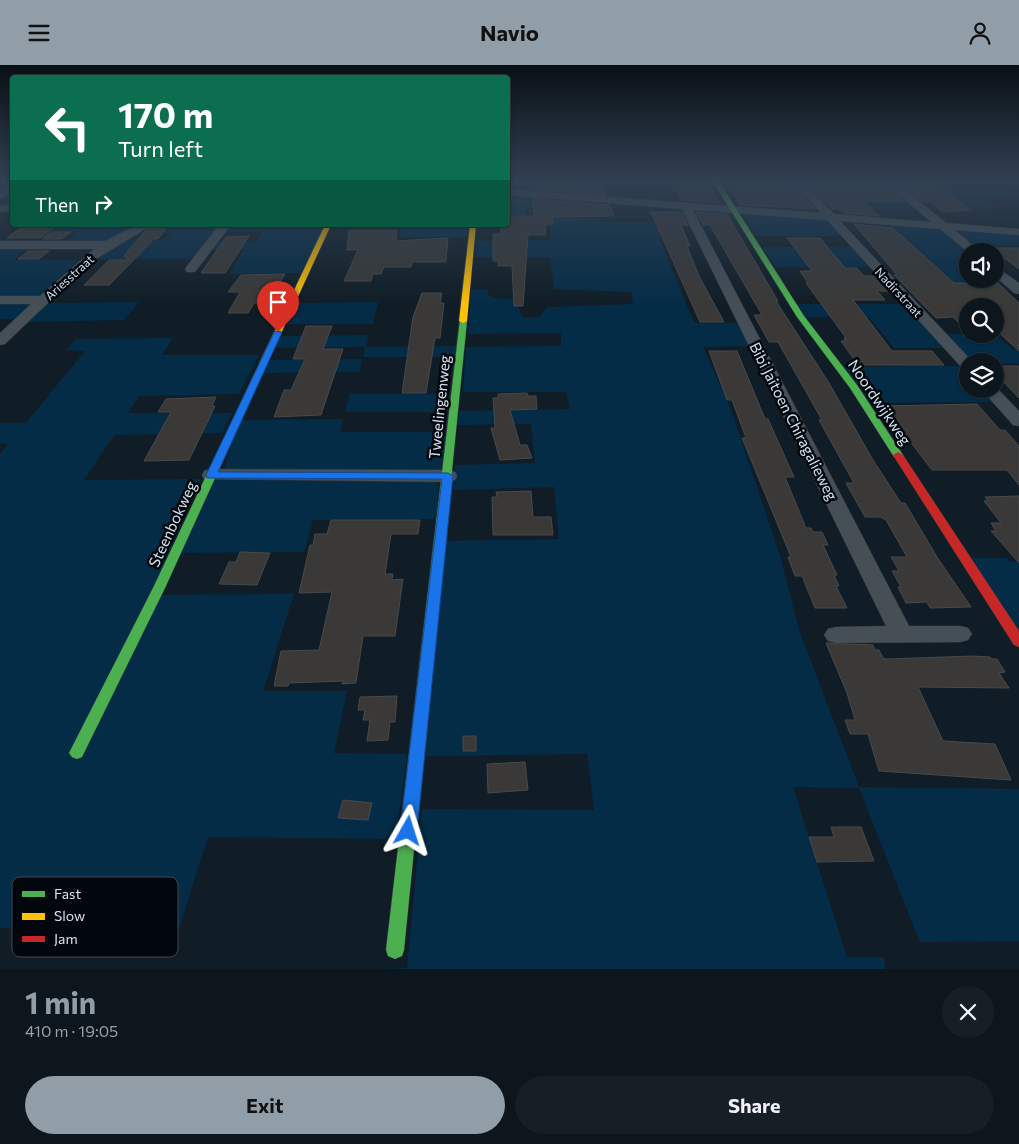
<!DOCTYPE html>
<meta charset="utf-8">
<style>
:root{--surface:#0c161c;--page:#151f25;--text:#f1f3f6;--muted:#9a9fa3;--line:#2c353b;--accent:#919ea8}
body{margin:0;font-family:Commissioner,sans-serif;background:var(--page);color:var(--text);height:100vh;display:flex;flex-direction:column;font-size:19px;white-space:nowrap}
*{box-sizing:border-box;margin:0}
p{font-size:16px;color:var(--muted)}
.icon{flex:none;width:28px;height:28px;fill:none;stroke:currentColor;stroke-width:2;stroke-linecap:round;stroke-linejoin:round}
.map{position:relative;height:904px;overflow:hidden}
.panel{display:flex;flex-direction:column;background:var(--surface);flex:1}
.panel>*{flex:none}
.guide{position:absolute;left:10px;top:10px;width:500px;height:152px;border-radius:5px;box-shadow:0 1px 4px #0004,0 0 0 1px var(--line);background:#0b6e4f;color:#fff;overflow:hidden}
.fabs{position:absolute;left:959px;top:178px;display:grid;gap:10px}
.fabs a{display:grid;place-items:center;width:45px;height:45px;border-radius:50%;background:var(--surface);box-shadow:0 1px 4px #0004,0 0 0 1px var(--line);font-size:25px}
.pin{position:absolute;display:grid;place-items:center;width:42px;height:42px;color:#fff;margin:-51px -21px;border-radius:50% 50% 50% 0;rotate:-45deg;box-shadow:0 0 5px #0007}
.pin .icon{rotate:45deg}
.me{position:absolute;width:55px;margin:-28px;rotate:6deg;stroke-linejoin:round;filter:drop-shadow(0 0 4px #0008)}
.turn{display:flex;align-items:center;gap:18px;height:105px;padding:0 25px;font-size:22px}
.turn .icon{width:65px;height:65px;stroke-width:2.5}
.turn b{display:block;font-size:35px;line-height:42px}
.then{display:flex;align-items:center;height:48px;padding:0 25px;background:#0003;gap:10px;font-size:19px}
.round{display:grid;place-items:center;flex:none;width:52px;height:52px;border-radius:26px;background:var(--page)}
.headline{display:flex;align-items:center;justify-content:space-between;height:85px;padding:0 25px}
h1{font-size:30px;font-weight:700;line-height:38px;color:var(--accent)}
.action{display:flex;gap:10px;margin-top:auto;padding:10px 25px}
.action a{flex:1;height:58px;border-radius:30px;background:var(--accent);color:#111;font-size:20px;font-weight:700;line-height:58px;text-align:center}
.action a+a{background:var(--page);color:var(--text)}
header{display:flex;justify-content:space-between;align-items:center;height:65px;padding:0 25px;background:var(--accent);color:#111;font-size:22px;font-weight:700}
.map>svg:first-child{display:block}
.green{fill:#042c47}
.building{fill:#3a3937;stroke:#48494b}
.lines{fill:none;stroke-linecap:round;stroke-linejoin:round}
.street-casing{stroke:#30383f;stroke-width:1}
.fast-casing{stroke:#30383f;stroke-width:1}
.slow-casing{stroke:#30383f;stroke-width:1}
.jam-casing{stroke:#30383f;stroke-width:1}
.street{fill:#464f55;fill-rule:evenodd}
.fast{fill:#4caf50;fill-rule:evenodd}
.slow{fill:#ffc107;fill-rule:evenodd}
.jam{fill:#c62828;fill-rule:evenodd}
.route{fill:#1a73e8;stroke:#114b97}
.labels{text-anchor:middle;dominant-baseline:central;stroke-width:5;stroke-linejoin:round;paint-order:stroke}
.far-street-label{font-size:12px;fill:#d6e3ee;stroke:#02070e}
.street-label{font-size:15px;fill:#d6e3ee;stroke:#02070e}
.key{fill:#02070e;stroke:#424951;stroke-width:1}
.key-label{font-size:14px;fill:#d6e3ee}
</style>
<header><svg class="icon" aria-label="menu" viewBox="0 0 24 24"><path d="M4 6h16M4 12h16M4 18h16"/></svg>Navio<svg class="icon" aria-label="person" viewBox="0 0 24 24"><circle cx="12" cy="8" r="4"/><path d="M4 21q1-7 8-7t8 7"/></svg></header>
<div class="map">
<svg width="1019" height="904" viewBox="0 0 1019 904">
<rect width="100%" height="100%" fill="#101d26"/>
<path class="green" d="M937,115H1019V125H1011L1019,130V133L985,135L998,145L975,144L966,137L917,138L898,122H946Z
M508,128L546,131L544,134L545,143H526V150H508Z
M867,137H912L921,144L875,145Z
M743,149L826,154L831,156L845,171H756Z
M549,153H599L600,157H655L666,190L694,258H739L750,281L703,282L730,342L781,494L799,565L859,722L1019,724V876L920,877L859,723L793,722L847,892H884L885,904H384L407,903L422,744L594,745L587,689L426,691L445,476L559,474L554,422L453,425L455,400L535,398L531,359L458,360L459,346L570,344L566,327H463L466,282L561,281V268L468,269L471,225H488V230L495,233L516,234L522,252H539L547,242L633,239L631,227L554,224L550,192L475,193L476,176L551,175Z
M891,159L939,163L968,186V214H995V208L1006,218H952Z
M58,160H142L108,177L64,179L78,166H51Z
M150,160L185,162L190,160H223L195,194H91L120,175H161L173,169L141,165Z
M227,160H325L301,208L229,209L244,185H208L214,177H256L263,167H222Z
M331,160H469L466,172H399L401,163H330Z
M953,164L1019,169V181L969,180Z
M0,181H30L14,195H81L42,231L0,234Z
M762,182H854L873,202H776Z
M0,236L34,237L20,254H0Z
M139,237L124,255L24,257L44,238Z
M378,237L373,259H283L293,238Z
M797,239H904L944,283H894L869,252H806Z
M940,269H995L1013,285H1019V299L968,296Z
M369,270L366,282L456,281L455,292H363L365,282L274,283L279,271Z
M173,273L162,290H259L239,329L139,331L128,348H232L222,368L114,370L84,415L200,414L152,530L294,529L263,626H347L334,688L407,689L396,774L208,772L179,863H0V389L8,379L0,378V358H26L85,286L66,285L76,274Z
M362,294L359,307L259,308L265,295Z
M960,301L967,309L968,324H982L994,337L862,338L838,302Z
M350,329H450L448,347H345Z
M343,354L340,367H447L440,408H224L237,355Z
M438,413L437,454L313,455L304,487L172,488L213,414Z
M963,493H1007L1010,497H1019V584Z"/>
<path class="building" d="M669,115H695L697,118H708L720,138L681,135Z
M732,115H789L815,144L740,140L726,118Z
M803,115H880L905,137L864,136L880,151L843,148L839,144H832Z
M896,115L933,117L972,145L943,147L930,137H923Z
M531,116L562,117L563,121H597L604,123L606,130L532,124Z
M533,134L610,140L614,151L552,152L553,159H546L545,170H528L523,241H514L512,201H498V196H493V169H501V162L508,160V151H534Z
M651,147H681L688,160H681L690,181H687L699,211L724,257H700Z
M696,147L727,149L778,236H776L829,318L873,395L901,438H905L937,492L971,542L930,543L927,537L906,538L898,522H901L892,506H899L891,492H907L886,455L881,452H865L846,418H854L819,355H822L778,277H769L754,250H762L710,160H703Z
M854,159L893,163L954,218H998L1019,238V286L995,264V241H971L968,238V267L953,252L936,253L894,210H897Z
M24,160H57L40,173H7Z
M154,160H168L158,174H154L109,220H84L109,195H129L124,191L143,168Z
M349,165H397L396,176L448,173L446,197H412L411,202H384L381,209H373L371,216H344L358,185H347Z
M51,167H71L62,174H42Z
M249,171L225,208H201L226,172Z
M787,173H820L845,203H857L864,211H875L889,226H877L885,235H853L892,286H932L944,300H858L841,276H846L844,273H846L806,218H808L800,206H812Z
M990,183H1019V204L995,186Z
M28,186H49L39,194H18Z
M285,209L276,224H280L272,238H254L248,248H228L240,227H228L241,210Z
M422,228H442L440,238H444L440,273H435L426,328H402L413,252Z
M306,261H332L323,284H343L321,350L274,352L284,325H291L305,294H293Z
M709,286H737L765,354H768L794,412H785L806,463H811L813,467H822L828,480H823L837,510H834L839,521H836L847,543H815L802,511H795L788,492H791L742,373H746L732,335H727Z
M995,301H1019V333L995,308Z
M527,328L528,331H536L537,344L510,345L520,380H527L532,393L500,395L491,363H495L493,333H498V329Z
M216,332L212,341H215L189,395L144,396L171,347H158L166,334Z
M977,339L1000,365H1005L1019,381V420L1007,405H932L883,341Z
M531,426L533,452H551L553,470H493L492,432H497L496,427Z
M1019,431V498L991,466H996L991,458H1001L984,436H988L985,432Z
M331,455H420L418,469H391L385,509H393L392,515L403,514L395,571H363L356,618L342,619L343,616L289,618L288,621H274L281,586L319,585L332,527L299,528L310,480H313L315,469H327Z
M240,487L270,488L257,520L219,519L229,497H236Z
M826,578L873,580L875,585H879L883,593L887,594L973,591L990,592L992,594H997L1005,607L999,608L1009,623L918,622L943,676L995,679L1011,715L879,706L868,669H850L845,655H855L847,628Z
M397,631L395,657H390L388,675L367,676L370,655H363L365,645H358L360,632Z
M463,671H476V686H463Z
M525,697L528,725L488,728L487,699Z
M343,735L372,738L368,755L338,753Z
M831,762H861L874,796L817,797L809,772H834Z"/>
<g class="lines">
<g class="street-casing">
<path id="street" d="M791,115H801L834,149L931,157L882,115H893L946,158L1019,164V170L955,165L979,186L968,187L940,164L840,156L972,296H968V305L963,304L827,155L693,145L909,561H960L968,563L972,569L968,575L960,577L836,578L828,576L824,570L828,564L836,562L886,561L682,144L508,130V124L821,148Z
M12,120V127L0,134V126Z
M12,140V146L0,147V141Z
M137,160H152L91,197L5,279L0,280V268L31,239H0V231H40L94,184H0V176H105Z
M219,160H231L195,207H187L185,204L187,201Z
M995,201L1019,218V229L1014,228L995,211Z
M995,321L1019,346V361L1013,360L981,324H995Z
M211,404L448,405L455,407L457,411L455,415L448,417L204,414L202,410L204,406Z"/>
</g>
<g class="fast-casing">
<path id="fast" d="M712,115H718L804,251L857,320L903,390L902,392H894L850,323L797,252Z
M460,254L467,256L404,885L402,891L395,894L388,891L386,885Z
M263,296L267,299L165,523L82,692L77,694L72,692L69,688L153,523L259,299Z"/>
</g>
<g class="slow-casing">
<path id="slow" d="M325,160H331L267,299L266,301H260L259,299Z
M470,160H476L467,256L463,258L459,256Z"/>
</g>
<g class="jam-casing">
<path id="jam" d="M898,387L903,390L1019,566V582L1014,580L893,390Z"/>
</g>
<use href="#street" class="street"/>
<use href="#fast" class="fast"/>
<use href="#slow" class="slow"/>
<use href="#jam" class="jam"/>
</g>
<linearGradient id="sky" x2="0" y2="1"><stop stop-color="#091015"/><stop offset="0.48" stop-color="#314052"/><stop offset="1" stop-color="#314052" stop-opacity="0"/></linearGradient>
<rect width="1019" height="241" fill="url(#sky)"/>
<path class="route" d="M275,266L282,267L218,407L448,408L453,411L417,766L414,772L408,774L403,772L400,766L442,414L207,413L206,410Z"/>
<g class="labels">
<g class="far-street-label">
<text transform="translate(69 212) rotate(-42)">Ariesstraat</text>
<text transform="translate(899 227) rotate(47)">Nadirstraat</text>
</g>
<g class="street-label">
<text transform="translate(880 337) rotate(56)">Noordwijkweg</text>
<text transform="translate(439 342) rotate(-84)">Tweelingenweg</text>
<text transform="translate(794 356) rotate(63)">Bibi Jaitoen Chiragalieweg</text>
<text transform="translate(172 459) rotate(-65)">Steenbokweg</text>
</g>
</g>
<rect x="12" y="812" width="166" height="80" rx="8" class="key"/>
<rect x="22" y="826" width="23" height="6" fill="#4caf50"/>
<rect x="22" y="848" width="23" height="7" fill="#ffc107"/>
<rect x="22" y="871" width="23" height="6" fill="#c62828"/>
<g class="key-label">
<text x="54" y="834">Fast</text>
<text x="54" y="856">Slow</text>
<text x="54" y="879">Jam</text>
</g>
</svg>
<div class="fabs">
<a><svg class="icon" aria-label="sound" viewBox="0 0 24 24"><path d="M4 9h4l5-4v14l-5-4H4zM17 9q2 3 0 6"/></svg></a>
<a><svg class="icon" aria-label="search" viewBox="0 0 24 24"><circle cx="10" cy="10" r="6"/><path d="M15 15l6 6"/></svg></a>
<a><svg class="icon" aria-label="layers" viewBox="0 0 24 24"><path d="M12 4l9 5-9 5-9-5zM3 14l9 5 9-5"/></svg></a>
</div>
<div class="pin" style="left:278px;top:267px;background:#d93025"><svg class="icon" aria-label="arrive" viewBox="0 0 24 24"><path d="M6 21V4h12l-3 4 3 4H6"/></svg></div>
<svg class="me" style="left:408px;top:766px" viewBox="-20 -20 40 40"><path d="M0-17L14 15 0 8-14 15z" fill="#1a73e8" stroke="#fff" stroke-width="4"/></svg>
<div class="guide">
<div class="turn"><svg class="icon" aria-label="left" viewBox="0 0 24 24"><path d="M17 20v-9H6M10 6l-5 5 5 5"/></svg><div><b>170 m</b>Turn left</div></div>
<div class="then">Then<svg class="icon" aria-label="right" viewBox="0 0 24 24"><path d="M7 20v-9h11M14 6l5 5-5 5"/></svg></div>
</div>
</div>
<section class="panel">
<div class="headline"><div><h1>1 min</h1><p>410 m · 19:05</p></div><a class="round"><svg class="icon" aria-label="close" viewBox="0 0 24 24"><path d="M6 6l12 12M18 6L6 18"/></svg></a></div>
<div class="action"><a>Exit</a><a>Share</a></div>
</section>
